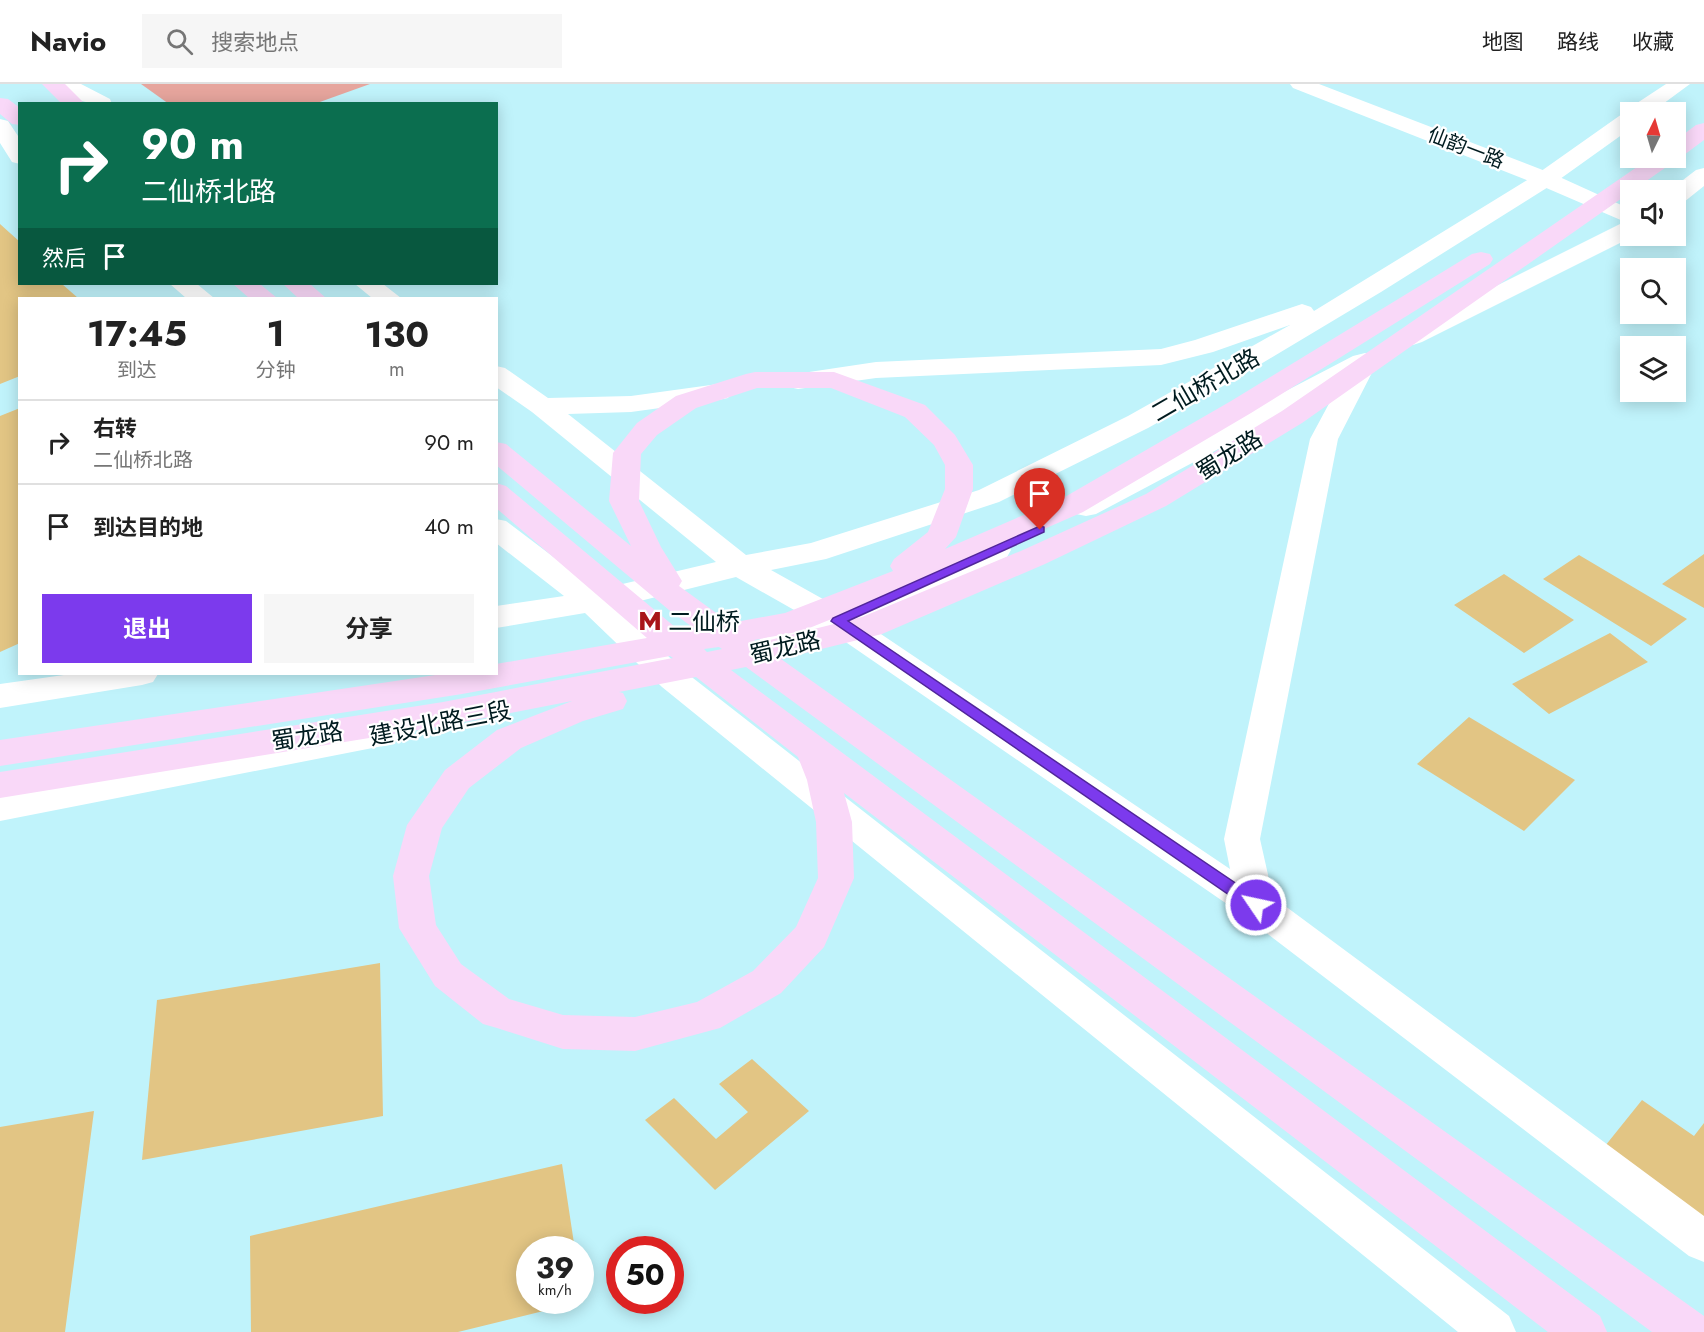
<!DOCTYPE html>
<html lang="zh">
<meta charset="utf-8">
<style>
:root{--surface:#fff;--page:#f6f6f6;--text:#222;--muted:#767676;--line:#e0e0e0;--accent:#7c3aed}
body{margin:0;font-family:Jost,"Noto Sans SC",sans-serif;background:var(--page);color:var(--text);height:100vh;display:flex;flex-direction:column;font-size:22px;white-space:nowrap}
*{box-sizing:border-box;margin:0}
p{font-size:20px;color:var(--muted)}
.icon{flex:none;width:33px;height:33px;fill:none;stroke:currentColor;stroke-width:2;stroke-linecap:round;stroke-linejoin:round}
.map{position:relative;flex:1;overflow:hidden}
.details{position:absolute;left:18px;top:213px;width:480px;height:378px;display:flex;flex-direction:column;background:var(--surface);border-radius:0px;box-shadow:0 3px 15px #0003}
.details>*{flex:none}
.banner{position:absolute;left:18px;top:18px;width:480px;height:183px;border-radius:0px;box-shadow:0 3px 15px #0003;background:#0b6e4f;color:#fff;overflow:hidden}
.needle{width:39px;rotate:5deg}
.controls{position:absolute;left:1620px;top:18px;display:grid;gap:12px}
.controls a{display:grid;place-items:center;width:66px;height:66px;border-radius:0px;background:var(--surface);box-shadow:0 3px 15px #0003;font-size:30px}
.speed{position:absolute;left:516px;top:1152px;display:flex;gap:12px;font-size:30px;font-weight:700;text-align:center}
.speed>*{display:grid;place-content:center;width:78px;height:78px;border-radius:50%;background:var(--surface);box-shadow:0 3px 15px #0003;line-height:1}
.speed small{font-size:15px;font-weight:400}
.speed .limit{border:9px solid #d22;background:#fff;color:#111}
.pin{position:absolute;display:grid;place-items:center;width:51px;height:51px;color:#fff;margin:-62px -26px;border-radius:50% 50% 50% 0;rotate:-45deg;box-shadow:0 0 6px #0007}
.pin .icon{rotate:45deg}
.me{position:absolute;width:66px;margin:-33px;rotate:304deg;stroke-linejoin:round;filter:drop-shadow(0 0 4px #0008)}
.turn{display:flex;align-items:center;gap:21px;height:126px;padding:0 24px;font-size:27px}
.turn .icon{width:78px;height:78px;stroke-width:2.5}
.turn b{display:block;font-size:42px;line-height:51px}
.then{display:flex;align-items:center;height:57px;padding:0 24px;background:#0003;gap:12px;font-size:22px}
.eta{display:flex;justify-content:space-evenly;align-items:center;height:102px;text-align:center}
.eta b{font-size:36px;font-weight:700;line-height:42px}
.primary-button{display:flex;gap:12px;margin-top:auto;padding:12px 24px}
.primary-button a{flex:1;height:69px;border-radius:0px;background:var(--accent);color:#fff;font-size:24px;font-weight:700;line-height:69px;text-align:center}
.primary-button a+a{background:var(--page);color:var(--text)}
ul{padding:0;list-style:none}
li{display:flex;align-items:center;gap:18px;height:84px;padding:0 24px;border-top:2px solid var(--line)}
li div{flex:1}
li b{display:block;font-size:22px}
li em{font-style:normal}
header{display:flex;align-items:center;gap:36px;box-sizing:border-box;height:84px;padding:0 30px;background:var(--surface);border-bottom:2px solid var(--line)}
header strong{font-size:28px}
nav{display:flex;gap:33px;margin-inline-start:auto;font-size:21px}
.search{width:420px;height:54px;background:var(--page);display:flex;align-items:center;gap:15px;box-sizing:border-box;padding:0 21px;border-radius:0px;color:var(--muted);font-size:22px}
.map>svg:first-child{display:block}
.green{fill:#e6a59d}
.building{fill:#e2c584}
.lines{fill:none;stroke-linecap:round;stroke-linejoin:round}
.tertiary{fill:#fff;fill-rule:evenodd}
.secondary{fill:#fff;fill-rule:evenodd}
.primary{fill:#f9d8f8;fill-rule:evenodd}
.route{fill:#7c3aed;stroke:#51269a;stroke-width:1.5}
.labels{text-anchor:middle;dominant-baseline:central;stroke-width:4.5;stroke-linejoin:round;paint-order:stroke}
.far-street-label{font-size:20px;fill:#001b1f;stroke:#fff}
.street-label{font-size:24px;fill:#001b1f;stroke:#fff}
.poi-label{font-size:24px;fill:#001b1f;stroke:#fff;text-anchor:start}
</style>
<header>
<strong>Navio</strong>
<div class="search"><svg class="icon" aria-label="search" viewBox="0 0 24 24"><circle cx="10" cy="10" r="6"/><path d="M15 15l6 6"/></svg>搜索地点</div>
<nav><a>地图</a><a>路线</a><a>收藏</a></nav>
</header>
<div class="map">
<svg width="1704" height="1248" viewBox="0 0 1704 1248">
<rect width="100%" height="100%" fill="#c0f3fb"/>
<path class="green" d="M141,0H370L317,19L169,20Z"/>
<path class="building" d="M0,140L20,158V200H62L78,214H20V292L0,300Z
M20,324V559L0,568V332Z
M1704,470V524L1662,500Z
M1579,471L1687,535L1651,562L1543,495Z
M1504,490L1574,536L1524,569L1454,521Z
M1610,549L1648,578L1549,630L1512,600Z
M1469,633L1575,696L1524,747L1417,680Z
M380,879L383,1032L142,1076L157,916Z
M752,975L809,1027L715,1106L645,1036L674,1014L716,1055L748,1028L719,1000Z
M1642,1016L1694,1052L1704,1039V1139L1601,1067Z
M94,1027L65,1248H0V1043Z
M562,1080L575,1166H530V1216H580L582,1205L584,1217L458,1248H251L250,1152Z"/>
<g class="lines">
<path class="tertiary" d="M1290,0H1319L1553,90L1630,125V140L1537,100L1293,4Z"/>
<path class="secondary" d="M56,0H81L110,15L112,20C92,20 68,18 56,0Z
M1666,0H1690L1652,28H1630V45L1553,100L1381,208L1239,293L1148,344L999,418L826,475L771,486L839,524L985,459L996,456L1007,459L1011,466L1007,473L863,538L1230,785L1224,755L1310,355L1339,301L1096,430L1086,432L1076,430L1071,423L1076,416L1353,272L1365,269L1374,271L1378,277L1338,355L1260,755L1273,813L1704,1132V1178L1689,1172L1243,831L834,550L773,571L762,568L757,560L762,552L810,535L736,493L616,523L684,587L1509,1232L1516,1248H1458L662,603L585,529L496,544V522L564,512L496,459V435L506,437L597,506L716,478L532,328L496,303V282L505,284L548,314L631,312L718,300L728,302L731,308L728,314L718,316L631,328L568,330L746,471L811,459L979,406L1128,332L1290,241L1213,268L1161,281L876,294L798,305L789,303L785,297L789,291L876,278L1161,265L1195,256L1293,223L1302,220L1311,223L1314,227L1537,90L1622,30L1629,29L1631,23Z
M0,35L8,37L20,55V80L12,78L0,59Z
M1704,84V102L1684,118L1676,120V106H1670L1696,86Z
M1630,137V152H1634L1422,258L1413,261L1404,258L1400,253L1404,248L1622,139Z
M170,200H197L214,214H186Z
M355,200H383L401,214H372Z
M71,590H158L153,598L142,601L0,624V600Z
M381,639L393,642L398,651L393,660L0,737V711Z"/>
<path class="primary" d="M42,0H65L85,20H62Z
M0,14L8,15L20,24V41L12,40L0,30Z
M1704,39V56L1684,71L1676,73V56L1696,41Z
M1650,74H1675L1672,79L1302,339L1166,422L1045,480L882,550L781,575L1704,1232V1248H1652L746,583L731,586L1600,1232L1607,1248H1548L844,709L852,738L854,794L824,863L781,909L720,944L635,967L563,965L497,944L483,940L435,902L399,844L393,792L407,741L445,686L497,646L572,617L443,642L0,714V688L443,618L673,574L670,572L462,610L0,682V656L442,590H496V580L647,554L496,424V399L506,402L681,548L695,545L669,526L496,381V358L506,360L631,462L609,417L613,369L637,339L676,312L746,290L755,288H834L925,321L955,351L973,381V405L956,453L945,465L1063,414L1231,317L1472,170L1481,168L1490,170L1493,175L1490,180L1251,329L1083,428L918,500L802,547L754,556L757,558L770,556L862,533L1023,466L1146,410L1282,327ZM757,304H831L905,333L934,361L945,381V405L928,448L894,475L890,482L893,487L785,529L730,539L679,502L682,497L661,463L639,417L641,370L657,351L696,324ZM719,563L722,565L707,568L704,565ZM696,593L798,673L807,696L816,738L818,794L796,843L753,887L697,918L635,933L563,931L509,915L461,880L436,841L429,792L442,744L469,704L521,664L583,637L623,625L627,617L623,609L619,608Z
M233,200H260L277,214H249Z
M283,200H310L326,214H298Z"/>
</g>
<path class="route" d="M1040,442L1044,443V448L848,537L1262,817L1264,821L1262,826H1251L831,537L833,534Z"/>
<defs>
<g id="metro-bare" transform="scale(1.8)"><path d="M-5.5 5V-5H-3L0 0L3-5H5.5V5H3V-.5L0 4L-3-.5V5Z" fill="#a91519" stroke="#fff" stroke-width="2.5" paint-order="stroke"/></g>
</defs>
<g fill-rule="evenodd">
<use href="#metro-bare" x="650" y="537"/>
</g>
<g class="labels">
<g class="far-street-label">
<text transform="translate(1466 64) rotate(21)">仙韵一路</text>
</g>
<g class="street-label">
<text transform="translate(1205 301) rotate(-30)">二仙桥北路</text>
<text transform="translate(1229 371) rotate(-32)">蜀龙路</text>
<text transform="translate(785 563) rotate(-13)">蜀龙路</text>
<text transform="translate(440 639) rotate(-11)">建设北路三段</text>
<text transform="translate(307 652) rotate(-9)">蜀龙路</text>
</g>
<g class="poi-label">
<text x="668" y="537">二仙桥</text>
</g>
</g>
</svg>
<div class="controls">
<a><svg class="needle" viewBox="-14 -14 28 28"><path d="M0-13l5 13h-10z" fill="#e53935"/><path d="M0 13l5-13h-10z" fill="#767676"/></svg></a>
<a><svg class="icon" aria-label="sound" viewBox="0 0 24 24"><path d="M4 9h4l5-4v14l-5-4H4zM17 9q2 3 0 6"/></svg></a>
<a><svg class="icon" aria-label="search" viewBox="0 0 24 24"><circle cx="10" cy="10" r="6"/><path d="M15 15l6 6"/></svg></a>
<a><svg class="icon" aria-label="layers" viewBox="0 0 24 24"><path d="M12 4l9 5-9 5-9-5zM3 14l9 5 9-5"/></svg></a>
</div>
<div class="speed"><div>39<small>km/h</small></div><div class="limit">50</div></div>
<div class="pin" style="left:1040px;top:446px;background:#d93025"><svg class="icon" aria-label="arrive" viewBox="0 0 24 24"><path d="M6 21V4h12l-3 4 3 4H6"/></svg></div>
<svg class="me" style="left:1256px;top:821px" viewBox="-20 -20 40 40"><circle r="17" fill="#7c3aed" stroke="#fff" stroke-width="3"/><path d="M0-11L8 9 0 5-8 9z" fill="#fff"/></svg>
<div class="banner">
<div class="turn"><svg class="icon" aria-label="right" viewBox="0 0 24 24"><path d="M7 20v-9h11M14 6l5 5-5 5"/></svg><div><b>90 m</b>二仙桥北路</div></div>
<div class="then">然后<svg class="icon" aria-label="arrive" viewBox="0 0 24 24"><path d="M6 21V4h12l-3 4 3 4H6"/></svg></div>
</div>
<section class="details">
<div class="eta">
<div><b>17:45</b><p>到达</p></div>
<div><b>1</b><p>分钟</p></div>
<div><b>130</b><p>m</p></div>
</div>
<ul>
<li><svg class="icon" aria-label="right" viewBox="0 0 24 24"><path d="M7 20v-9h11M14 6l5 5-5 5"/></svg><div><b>右转</b><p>二仙桥北路</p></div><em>90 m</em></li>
<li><svg class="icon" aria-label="arrive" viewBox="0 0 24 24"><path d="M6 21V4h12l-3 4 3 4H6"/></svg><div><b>到达目的地</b></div><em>40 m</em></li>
</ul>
<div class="primary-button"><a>退出</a><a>分享</a></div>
</section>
</div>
